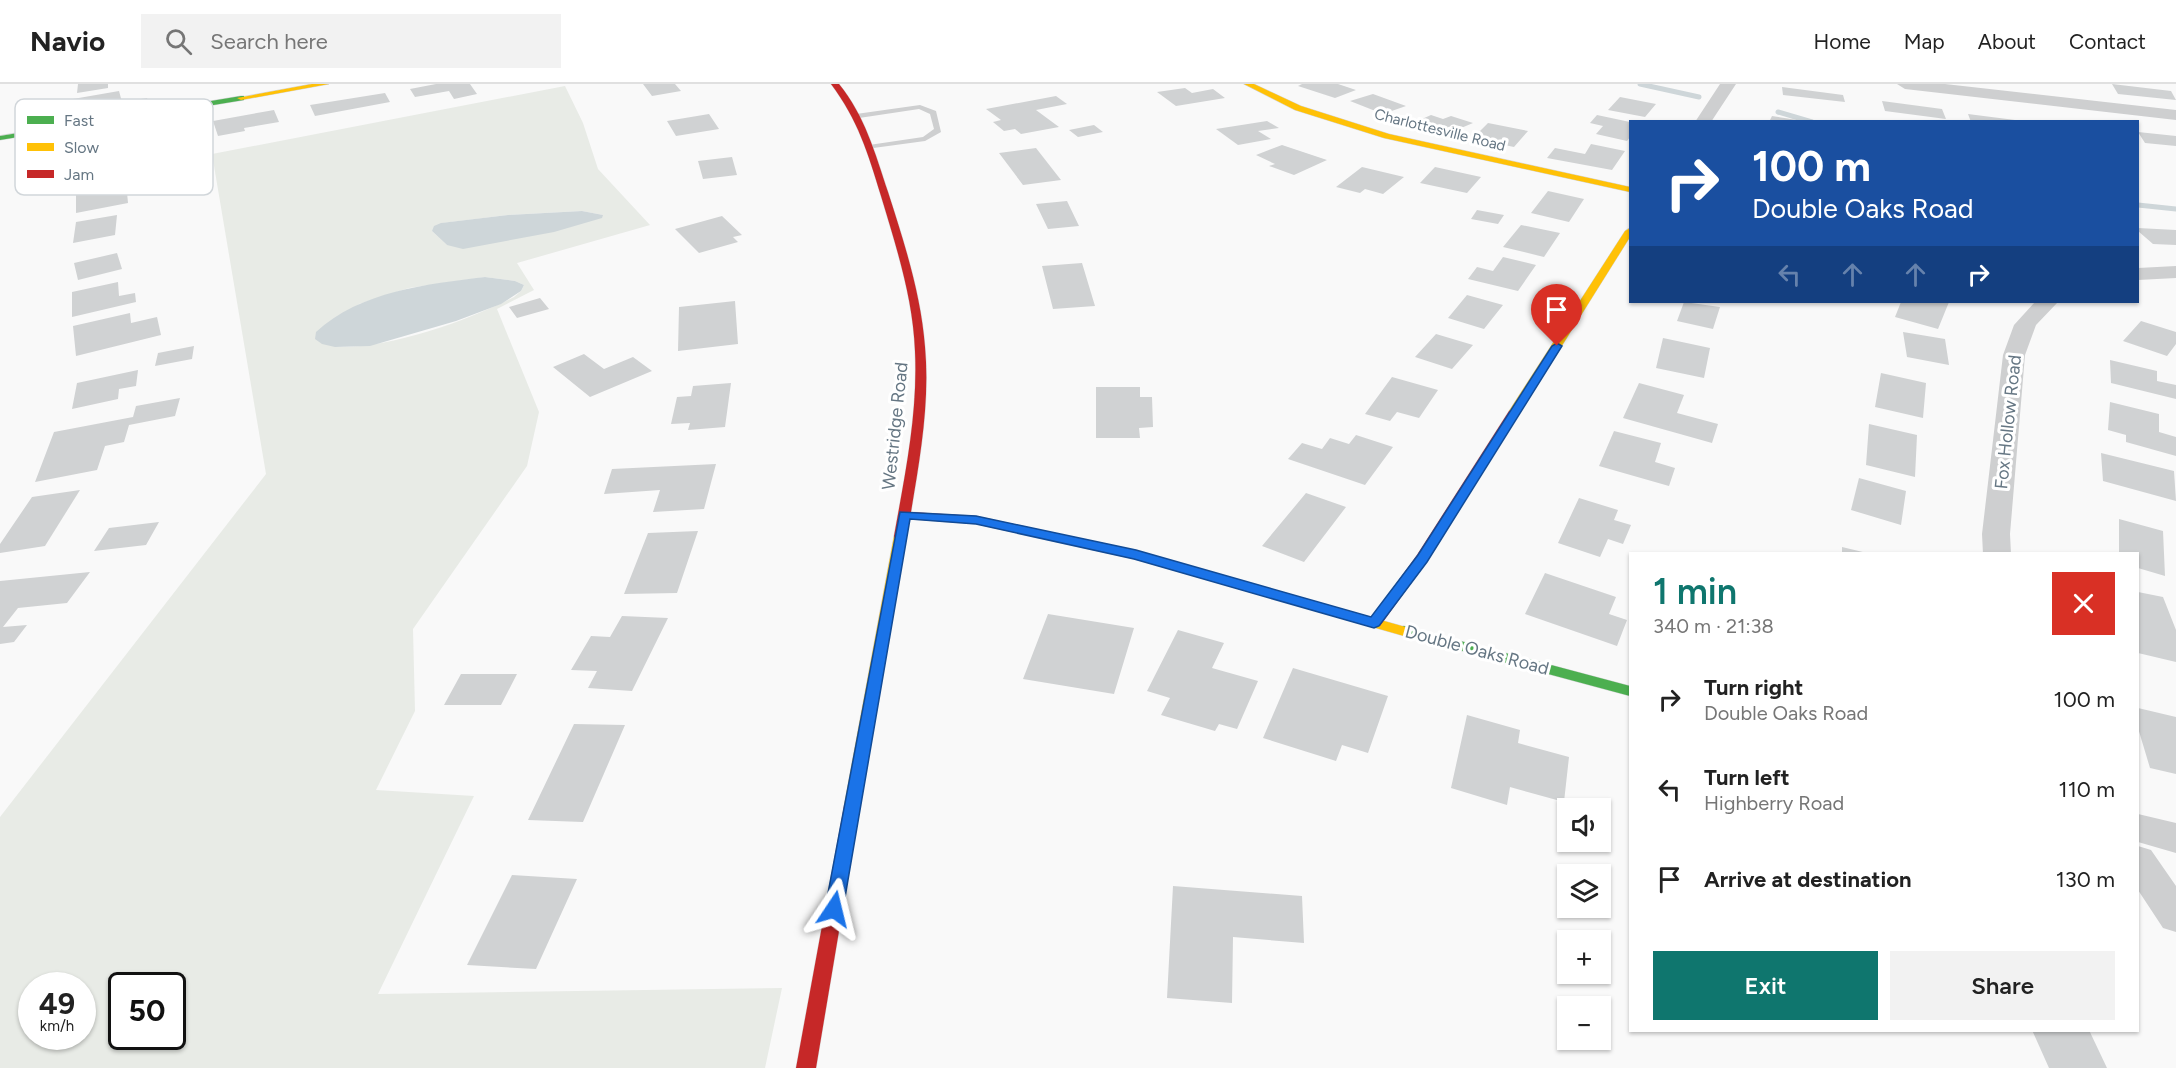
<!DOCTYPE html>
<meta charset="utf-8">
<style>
:root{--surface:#fff;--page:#f2f2f2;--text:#222;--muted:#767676;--line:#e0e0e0;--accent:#0f766e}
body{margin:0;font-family:Figtree,sans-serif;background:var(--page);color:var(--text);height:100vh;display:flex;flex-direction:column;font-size:22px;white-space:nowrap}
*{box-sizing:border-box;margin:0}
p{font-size:20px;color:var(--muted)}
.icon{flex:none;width:33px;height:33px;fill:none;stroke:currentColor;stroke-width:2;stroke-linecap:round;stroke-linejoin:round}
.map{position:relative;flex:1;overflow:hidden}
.sheet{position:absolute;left:1629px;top:468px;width:510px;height:480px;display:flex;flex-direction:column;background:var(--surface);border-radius:0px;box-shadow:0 2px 4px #0004}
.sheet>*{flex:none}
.banner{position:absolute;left:1629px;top:36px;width:510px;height:183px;border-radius:0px;box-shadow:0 2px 4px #0004;background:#1a4fa0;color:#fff;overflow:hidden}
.fabs{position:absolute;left:1557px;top:714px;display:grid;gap:12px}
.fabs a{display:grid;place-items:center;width:54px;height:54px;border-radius:0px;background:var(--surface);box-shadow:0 2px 4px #0004;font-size:30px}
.speed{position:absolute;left:18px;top:888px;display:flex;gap:12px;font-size:30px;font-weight:700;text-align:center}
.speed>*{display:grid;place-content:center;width:78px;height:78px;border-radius:50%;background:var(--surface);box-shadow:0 2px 4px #0004;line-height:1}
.speed small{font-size:15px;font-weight:400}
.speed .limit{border:3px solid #111;border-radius:9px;background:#fff;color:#111}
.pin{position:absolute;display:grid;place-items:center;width:51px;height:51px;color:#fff;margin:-62px -26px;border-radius:50% 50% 50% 0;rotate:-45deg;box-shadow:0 0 6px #0007}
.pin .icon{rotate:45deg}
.me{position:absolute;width:66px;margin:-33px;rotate:10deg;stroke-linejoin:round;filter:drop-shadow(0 0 4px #0008)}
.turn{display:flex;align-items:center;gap:21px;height:126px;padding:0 24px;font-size:27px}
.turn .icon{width:78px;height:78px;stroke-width:2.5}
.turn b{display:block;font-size:42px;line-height:51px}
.lanes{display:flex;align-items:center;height:57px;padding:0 24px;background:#0003;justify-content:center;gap:30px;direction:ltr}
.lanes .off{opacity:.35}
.round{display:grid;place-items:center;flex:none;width:63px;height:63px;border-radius:0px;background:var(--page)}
.summary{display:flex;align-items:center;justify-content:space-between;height:102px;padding:0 24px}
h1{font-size:36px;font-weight:600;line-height:45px;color:var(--accent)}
.cta{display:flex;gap:12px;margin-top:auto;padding:12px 24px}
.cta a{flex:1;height:69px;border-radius:0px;background:var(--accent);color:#fff;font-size:24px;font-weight:600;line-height:69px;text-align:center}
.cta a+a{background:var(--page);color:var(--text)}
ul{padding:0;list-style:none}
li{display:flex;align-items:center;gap:18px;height:90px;padding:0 24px}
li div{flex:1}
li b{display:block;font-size:22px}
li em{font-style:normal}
header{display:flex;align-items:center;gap:36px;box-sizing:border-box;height:84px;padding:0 30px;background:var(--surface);border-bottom:2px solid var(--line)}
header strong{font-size:28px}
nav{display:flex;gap:33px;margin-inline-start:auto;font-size:21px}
.search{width:420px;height:54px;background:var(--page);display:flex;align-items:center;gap:15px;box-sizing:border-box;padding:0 21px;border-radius:0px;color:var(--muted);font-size:22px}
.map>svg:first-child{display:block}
.green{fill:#e8ebe6;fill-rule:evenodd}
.water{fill:#ced6d9}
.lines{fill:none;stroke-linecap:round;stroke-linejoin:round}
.stream{stroke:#ced6d9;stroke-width:5}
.building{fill:#d0d2d3}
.fast-casing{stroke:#d5d6d7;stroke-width:1}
.slow-casing{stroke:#d5d6d7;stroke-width:1}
.jam-casing{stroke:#d5d6d7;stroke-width:1}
.lane{fill:#cecfd0;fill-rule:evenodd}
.street{fill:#cecfd0;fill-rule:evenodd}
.fast{fill:#4caf50;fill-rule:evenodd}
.slow{fill:#ffc107;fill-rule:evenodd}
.jam{fill:#c62828;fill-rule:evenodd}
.route{fill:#1a73e8;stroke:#114b97;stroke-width:1.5}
.labels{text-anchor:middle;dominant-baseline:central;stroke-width:6;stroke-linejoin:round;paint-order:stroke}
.far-street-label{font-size:15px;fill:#657683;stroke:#fff}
.street-label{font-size:18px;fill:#657683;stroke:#fff}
.key{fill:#fff;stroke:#d1d6da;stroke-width:1.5}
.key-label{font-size:16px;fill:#657683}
</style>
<header>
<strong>Navio</strong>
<div class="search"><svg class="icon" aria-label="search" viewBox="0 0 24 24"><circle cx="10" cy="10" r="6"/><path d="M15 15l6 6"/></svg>Search here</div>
<nav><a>Home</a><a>Map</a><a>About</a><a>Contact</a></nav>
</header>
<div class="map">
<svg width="2176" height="984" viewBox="0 0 2176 984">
<rect width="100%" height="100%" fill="#f9f9f9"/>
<path class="green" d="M565,2L583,39L598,85L650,141L517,179L534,206L497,225L539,328L527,382L413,545L415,627L376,706L474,712L378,910L782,904L765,984H0V733L266,390L212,70ZM582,127L603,131L447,161L432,147L442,139L508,131ZM485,193L515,197L524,201L521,207L514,213C467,237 389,265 335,263L359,220L409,204ZM32,902H82V952H32ZM122,902H172V952H122Z"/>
<path class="water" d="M582,127L603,131L602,134L554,148L463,165L447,161L432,147L434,142L441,139L508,131Z
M485,193L515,197L524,201L521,207L501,220L456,237L370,262L335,263L322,260L315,255L316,248C360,207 428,200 485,193Z"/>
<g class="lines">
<path class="stream" d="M1640,0L1699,13
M1778,28L1812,38
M2138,121L2176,125"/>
</g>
<path class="building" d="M78,0H108V4L77,9Z
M436,0H470L477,10L454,15L449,7L415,13L410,5Z
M643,0H675L681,7L652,12Z
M1302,0H1338L1356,6L1335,14L1298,2Z
M2112,0L2171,7L2176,16L2118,10Z
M1782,3L1843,11L1845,18L1783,11Z
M1185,4L1192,9L1213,5L1225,14L1176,22L1157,8Z
M119,7L122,18L147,14L149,19L76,33L73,15Z
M385,9L390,18L315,32L310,21Z
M1373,10L1406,22L1383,30L1350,17Z
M1056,12L1067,20L1036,26L1059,43L1021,50L1015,45L1004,47L993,38L1001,36L986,25Z
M1620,13L1656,20L1645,33L1608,26Z
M1882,17L1942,25L1946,35L1885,27Z
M274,26L279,38L244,44L245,47L218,52L213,37Z
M709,30L719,45L676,52L667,37Z
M1968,30L2015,36V38H1971Z
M1431,31L1443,35L1451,32L1473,39L1447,50L1413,39Z
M1597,31L1630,38V53L1627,57L1596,50L1603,42L1590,39Z
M1772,32L1797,36V38H1769Z
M1267,37L1279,44L1258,47L1271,55L1238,61L1216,45Z
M1488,39L1528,47L1514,63L1485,57L1489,53L1477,50Z
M1094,41L1103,48L1078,53L1069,46Z
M2138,48L2176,52V62L2145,59Z
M1591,60L1625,67L1612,86L1547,74L1555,64L1585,70Z
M1282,61L1327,76L1294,91L1269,82L1275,80L1256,71Z
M1036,64L1061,96L1023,101L999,69Z
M732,73L737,91L703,95L698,77Z
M1362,83L1404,93L1383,110L1365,105L1360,109L1336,103Z
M1435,83L1481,93L1467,109L1420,99Z
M126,98L128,119L76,129V107Z
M1548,107L1584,115L1569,138L1531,129Z
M1067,117L1079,142L1048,145L1036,120Z
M1477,126L1504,131L1498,140L1471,135Z
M117,131L115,151L73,159L76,138Z
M722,132L742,151L733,153L738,158L699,169L675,145Z
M1521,141L1560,149L1544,173L1503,163Z
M2138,144L2176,146V161L2153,160L2138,147Z
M117,169L122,185L78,196L74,179Z
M1503,173L1536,181L1518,207L1468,195L1477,183L1493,187Z
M1082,179L1095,222L1053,225L1042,182Z
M118,198L119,212L135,209L136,218L72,233V208Z
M1467,211L1503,221L1484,245L1448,234Z
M540,214L549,225L517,234L509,223Z
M735,217L738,260L678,267L679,223Z
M1684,218L1720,223L1713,245L1677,237Z
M1901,218H1949L1938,245L1895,233Z
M130,229L131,239L157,233L161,251L76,272L73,242Z
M2141,237L2176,248V260L2167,272L2123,257Z
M1903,248L1945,255L1949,281L1907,273Z
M1436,250L1473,261L1452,285L1415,273Z
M1663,254L1710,264L1704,294L1656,284Z
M194,262L192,275L155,282L158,269Z
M584,270L604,285L633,273L652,287L590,313L553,283Z
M2110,276L2157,287V297L2176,301V315L2111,299Z
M138,286L136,302L119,305L118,315L72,325L77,299Z
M1881,289L1926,299L1923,334L1875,323Z
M1392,293L1438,306L1419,334L1397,328L1390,337L1365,330Z
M731,299L725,343L688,346L690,339L671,340L677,313L691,312L693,302Z
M1639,299L1684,311L1677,329L1718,340L1712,359L1623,334Z
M1096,303H1140V313H1152L1153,343L1139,344L1140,354H1096Z
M180,314L175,332L129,341L124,358L105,362L97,386L35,398L54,348L133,333L136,322Z
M2110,318L2159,330V348L2176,353V372L2126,358V351L2108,346Z
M1869,340L1917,351L1915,393L1866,381Z
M1614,347L1661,359L1655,378L1675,384L1669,402L1599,382Z
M1356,351L1393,363L1365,401L1288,375L1302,359L1322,365L1330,354L1349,360Z
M2101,369L2174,387L2176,417L2103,397Z
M716,380L704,425L653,428L660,406L604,410L612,385Z
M1859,394L1906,407L1901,441L1851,426Z
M80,406L45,462L0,469V460L32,413Z
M1306,409L1346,423L1304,478L1262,462Z
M1579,414L1618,426L1614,436L1631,441L1623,460L1608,455L1600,473L1558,459Z
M2119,435L2163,447L2165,492L2138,484V470H2119Z
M159,438L146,461L94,467L109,444Z
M698,447L677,509L624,510L648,449Z
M1842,463L1867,469V470H1842Z
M90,488L67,519L18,524L3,543L27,541L14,558L0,560V497Z
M1545,489L1616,513L1609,530L1627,536L1617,562L1525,530Z
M2138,508L2163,513L2176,546V578L2138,569Z
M1048,530L1134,544L1114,610L1023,595Z
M622,532L668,534L632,607L588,604L597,587L571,586L591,552L610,553Z
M1178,546L1224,559L1212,584L1258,597L1237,645L1219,640L1215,647L1161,631L1170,614L1147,607Z
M1293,584L1388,612L1368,669L1342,661L1336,677L1263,654Z
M461,590H517L501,621H444Z
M2138,624L2176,633V690L2150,684L2138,644Z
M1467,631L1520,646L1518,659L1569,673L1564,718L1510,703L1507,721L1451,704Z
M574,640L625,641L583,738L528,736Z
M512,791L577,795L536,885L467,881Z
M1173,802L1302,812L1304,859L1233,853L1232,919L1167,914Z
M2032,946H2089L2107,984H2049Z"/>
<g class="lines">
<g class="fast-casing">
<path id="fast" d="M241,12H244V16L0,56V52Z
M1404,542L1630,602V612L1399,550L1397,547L1399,544Z"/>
</g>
<g class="slow-casing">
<path id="slow" d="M312,0H329L241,16L237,14Z
M1244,0H1254L1301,22L1389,50L1630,103V108L1384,54L1295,26Z
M1630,144V153L1521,327L1519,329H1511L1509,327L1625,147Z
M900,448L906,452L860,722L858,727L852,729L846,727L844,722L894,452Z
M1143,469L1409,544L1411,547L1404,552L1138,476L1136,473L1138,470Z"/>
</g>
<g class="jam-casing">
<path id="jam" d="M831,0H839C865,32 875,69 888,108C904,158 921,210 925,263C930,318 920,374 911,428L976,432L1143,469L1148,470L1150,473L1148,476L1143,477L976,440L909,435L905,455H895L894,452C905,391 918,329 915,267C913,214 896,162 881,112C868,69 858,36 831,0Z
M1515,324L1521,327L1427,477L1380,542H1370L1368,539L1370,536L1417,471L1509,327Z
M852,715L858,717L860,722L816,984H796L844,722L846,717Z"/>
</g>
<path class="lane" d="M920,21L936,27L941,48L925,57L866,65L865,63L869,61L923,53L934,45L930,30L919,25L859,34H856V30Z"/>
<path class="street" d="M1720,0H1736L1711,38H1695Z
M1897,0H1945L2176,26V36L1905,5Z
M2176,182V194L2138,196V184Z
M2035,218H2058L2036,241L2025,271L2010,450L2011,470H1983L1982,450L2003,271L2014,241Z
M2138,730L2176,739V769L2138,758Z
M2138,762L2151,766L2176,802V848L2163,844L2138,806Z"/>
<use href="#fast" class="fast"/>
<use href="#slow" class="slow"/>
<use href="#jam" class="jam"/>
</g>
<path class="route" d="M1557,259L1562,262L1427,478L1379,542L1374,544L1134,475L976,440L910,435L843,825L840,830L834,833L828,830L825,825L900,428L976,432L1136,466L1371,533L1418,471L1552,262Z"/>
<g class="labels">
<g class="far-street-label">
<text transform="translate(1440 46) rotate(14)">Charlottesville Road</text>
</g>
<g class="street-label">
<text transform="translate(2008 338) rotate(-84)">Fox Hollow Road</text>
<text transform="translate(895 342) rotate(-84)">Westridge Road</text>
<text transform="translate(1477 566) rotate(15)">Double Oaks Road</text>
</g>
</g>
<rect x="15" y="15" width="198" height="96" rx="9" class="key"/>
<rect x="27" y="32" width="27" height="8" fill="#4caf50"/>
<rect x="27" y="59" width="27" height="8" fill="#ffc107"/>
<rect x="27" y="86" width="27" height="8" fill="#c62828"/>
<g class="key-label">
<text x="64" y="42">Fast</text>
<text x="64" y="69">Slow</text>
<text x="64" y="96">Jam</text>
</g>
</svg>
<div class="fabs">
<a><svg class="icon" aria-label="sound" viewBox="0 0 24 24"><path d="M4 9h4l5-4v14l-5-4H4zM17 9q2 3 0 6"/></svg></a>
<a><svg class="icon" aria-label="layers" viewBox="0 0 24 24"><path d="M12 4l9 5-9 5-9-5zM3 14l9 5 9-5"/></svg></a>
<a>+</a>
<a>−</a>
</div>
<div class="speed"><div>49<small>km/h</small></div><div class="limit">50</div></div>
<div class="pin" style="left:1557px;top:262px;background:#d93025"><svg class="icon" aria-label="arrive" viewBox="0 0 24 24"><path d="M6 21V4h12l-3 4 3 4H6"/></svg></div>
<svg class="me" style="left:834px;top:825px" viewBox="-20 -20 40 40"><path d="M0-17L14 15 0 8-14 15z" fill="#1a73e8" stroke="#fff" stroke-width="4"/></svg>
<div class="banner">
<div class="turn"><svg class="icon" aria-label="right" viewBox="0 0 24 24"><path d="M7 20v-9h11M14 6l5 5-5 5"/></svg><div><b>100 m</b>Double Oaks Road</div></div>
<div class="lanes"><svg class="icon off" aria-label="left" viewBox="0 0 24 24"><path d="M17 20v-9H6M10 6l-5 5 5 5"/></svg><svg class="icon off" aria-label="ahead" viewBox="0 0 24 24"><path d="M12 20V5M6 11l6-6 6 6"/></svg><svg class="icon off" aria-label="ahead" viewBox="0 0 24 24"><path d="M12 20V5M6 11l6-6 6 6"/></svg><svg class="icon" aria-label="right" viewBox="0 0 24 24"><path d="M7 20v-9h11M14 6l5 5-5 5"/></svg></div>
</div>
<section class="sheet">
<div class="summary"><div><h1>1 min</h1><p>340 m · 21:38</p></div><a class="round" style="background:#d93025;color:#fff"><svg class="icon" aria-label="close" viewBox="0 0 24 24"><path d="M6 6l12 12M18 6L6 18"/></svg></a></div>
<ul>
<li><svg class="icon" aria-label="right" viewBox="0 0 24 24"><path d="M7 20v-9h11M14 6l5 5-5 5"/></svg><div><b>Turn right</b><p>Double Oaks Road</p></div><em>100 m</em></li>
<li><svg class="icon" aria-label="left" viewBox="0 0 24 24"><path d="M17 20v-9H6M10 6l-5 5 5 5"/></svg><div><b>Turn left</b><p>Highberry Road</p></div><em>110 m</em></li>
<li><svg class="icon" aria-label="arrive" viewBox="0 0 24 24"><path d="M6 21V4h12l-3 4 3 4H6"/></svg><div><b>Arrive at destination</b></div><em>130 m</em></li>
</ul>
<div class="cta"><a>Exit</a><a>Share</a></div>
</section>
</div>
